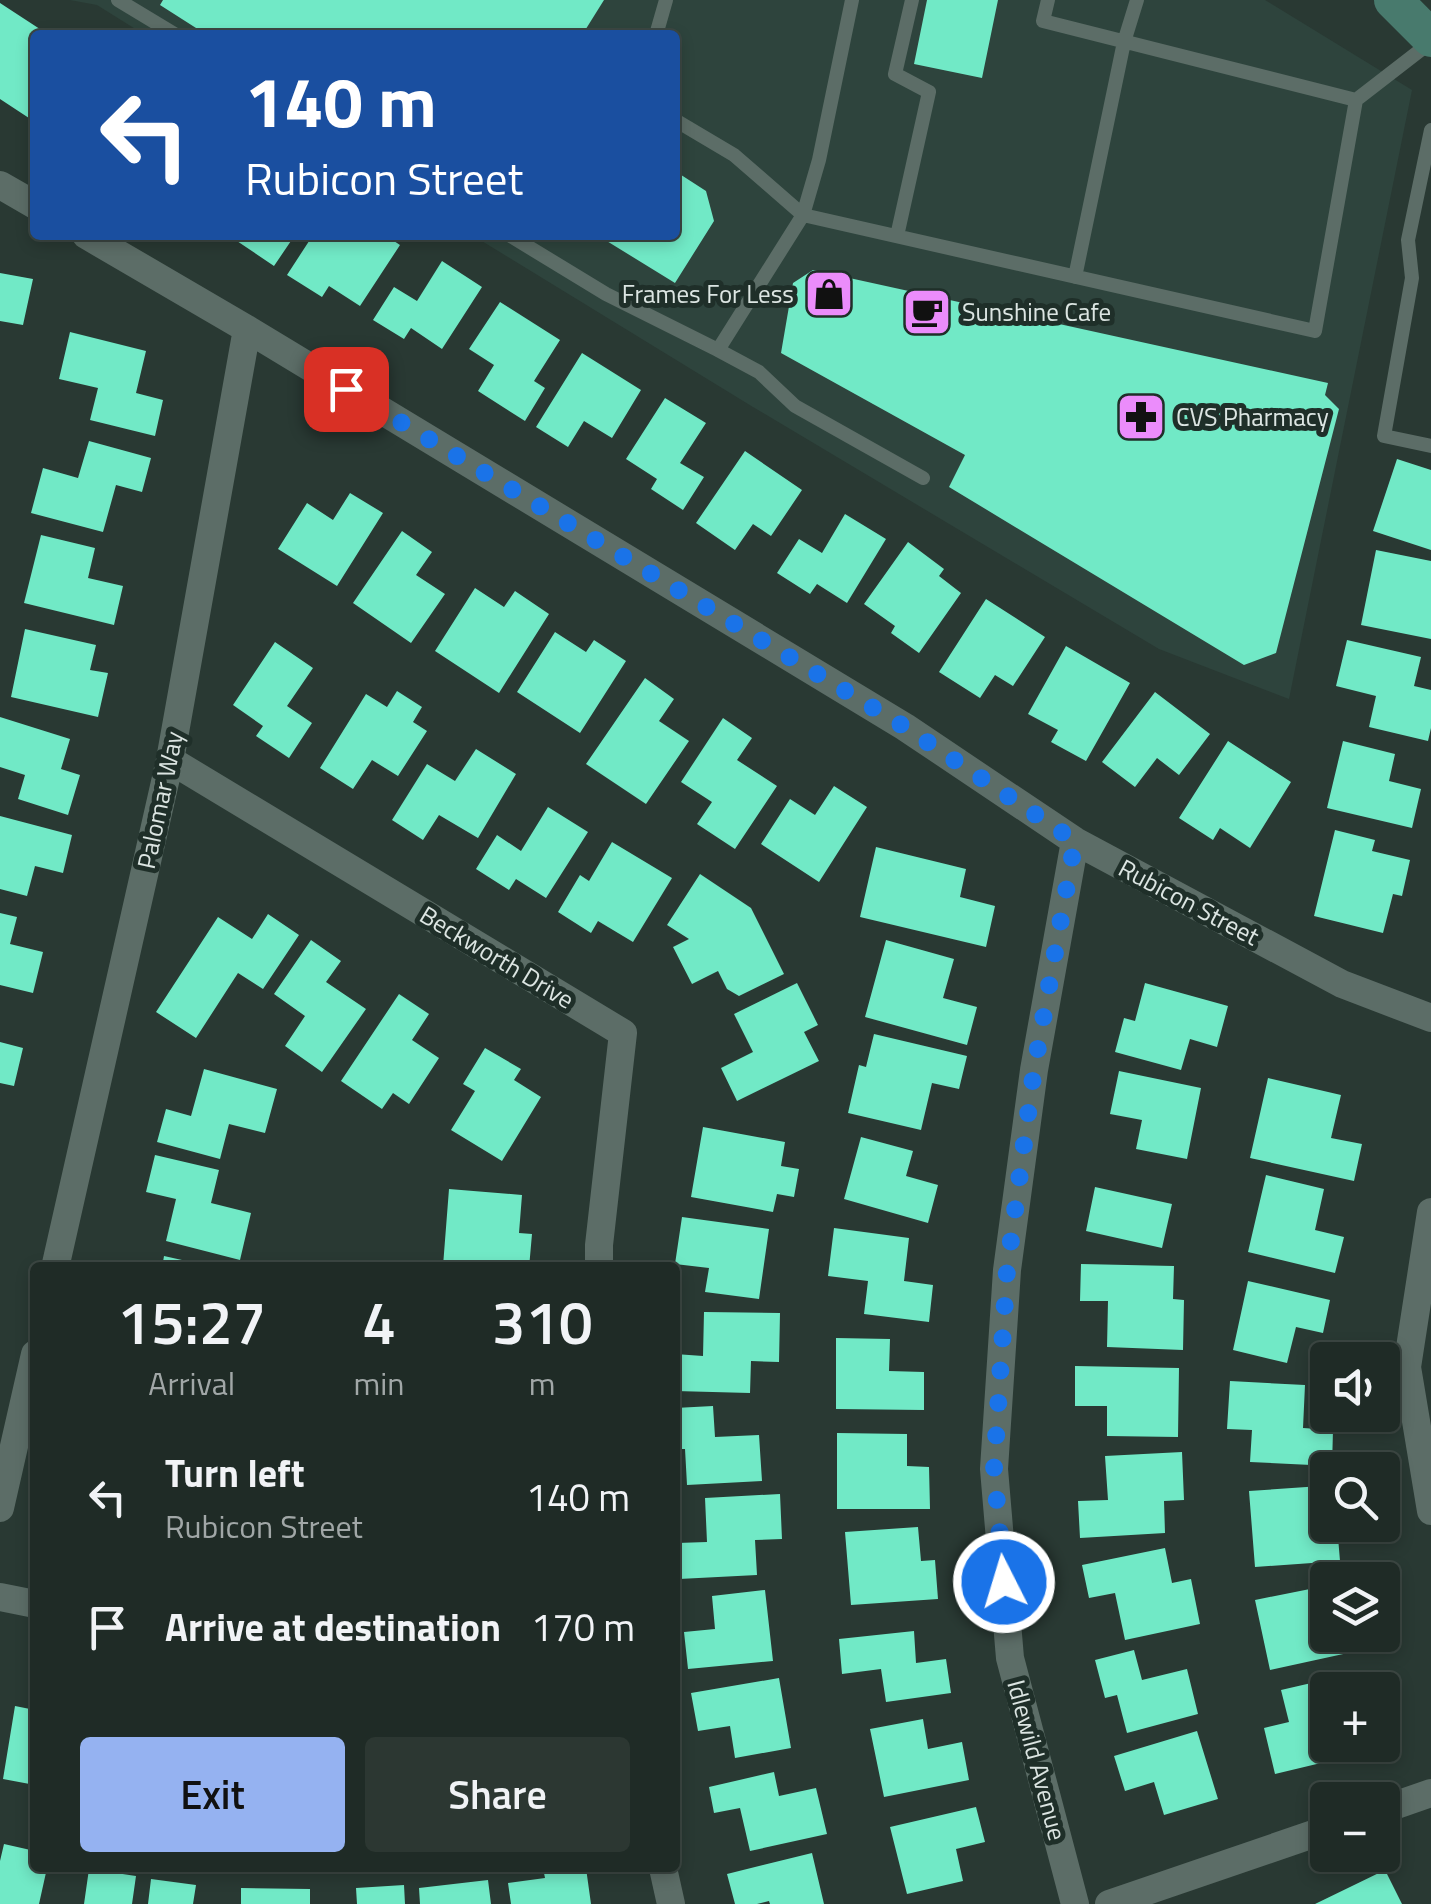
<!DOCTYPE html>
<meta charset="utf-8">
<style>
:root{--surface:#1f2b26;--page:#2c3732;--text:#f1f3f6;--muted:#a1a7a7;--line:#3c4743;--accent:#95b2f1}
body{margin:0;font-family:"Titillium Web",sans-serif;background:var(--page);color:var(--text);height:100vh;display:flex;flex-direction:column;font-size:38px;white-space:nowrap}
*{box-sizing:border-box;margin:0}
p{font-size:32px;color:var(--muted)}
.icon{flex:none;width:55px;height:55px;fill:none;stroke:currentColor;stroke-width:2;stroke-linecap:round;stroke-linejoin:round}
.map{position:relative;flex:1;overflow:hidden}
.sheet{position:absolute;left:30px;top:1262px;width:650px;height:610px;display:flex;flex-direction:column;background:var(--surface);border-radius:10px;box-shadow:0 5px 15px #0003,0 0 0 2px var(--line)}
.sheet>*{flex:none}
.guide{position:absolute;left:30px;top:30px;width:650px;height:210px;border-radius:10px;box-shadow:0 5px 15px #0003,0 0 0 2px var(--line);background:#1a4fa0;color:#fff;overflow:hidden}
.controls{position:absolute;left:1310px;top:1342px;display:grid;gap:20px}
.controls a{display:grid;place-items:center;width:90px;height:90px;border-radius:10px;background:var(--surface);box-shadow:0 5px 15px #0003,0 0 0 2px var(--line);font-size:50px}
.pin{position:absolute;display:grid;place-items:center;width:85px;height:85px;color:#fff;margin:-42px;border-radius:20px;box-shadow:0 5px 15px #0006}
.me{position:absolute;width:110px;margin:-55px;rotate:355deg;stroke-linejoin:round;filter:drop-shadow(0 0 8px #0008)}
.turn{display:flex;align-items:center;gap:35px;height:210px;padding:0 50px;font-size:45px}
.turn .icon{width:130px;height:130px;stroke-width:2.5}
.turn b{display:block;font-size:70px;line-height:85px}
.eta{display:flex;justify-content:space-evenly;align-items:center;height:170px;text-align:center}
.eta b{font-size:60px;font-weight:600;line-height:70px}
.action{display:flex;gap:20px;margin-top:auto;padding:20px 50px}
.action a{flex:1;height:115px;border-radius:10px;background:var(--accent);color:#111;font-size:40px;font-weight:600;line-height:115px;text-align:center}
.action a+a{background:var(--page);color:var(--text)}
ul{padding:0;list-style:none}
li{display:flex;align-items:center;gap:30px;height:130px;padding:0 50px}
li div{flex:1}
li b{display:block;font-size:38px}
li em{font-style:normal}
.map>svg:first-child{display:block}
.built{fill:#2e443d}
.building{fill:#71e9c6}
.lines{fill:none;stroke-linecap:round;stroke-linejoin:round}
.service{stroke:#5c6d67;stroke-width:14}
.minor{stroke:#5c6d67;stroke-width:28}
.secondary{stroke:#487a6d;stroke-width:38}
.route{stroke:#1a73e8;stroke-width:18;stroke-dasharray:0 32.4}
.labels{text-anchor:middle;dominant-baseline:central;stroke-width:10;stroke-linejoin:round;paint-order:stroke}
.poi-label{font-size:25px;fill:#dce5e2;stroke:#1f2f29;text-anchor:start}
.street-label{font-size:25px;fill:#dce5e2;stroke:#1f2f29}
</style>
<div class="map">
<svg width="1431" height="1904" viewBox="0 0 1431 1904">
<rect width="100%" height="100%" fill="#293933"/>
<path class="built" d="M70,0H1265L1412,90L1289,699L1159,649L753,407L472,235H675V35H145L97,5Z"/>
<path class="building" d="M163,0H604L584,32L590,35H207L160,5Z
M927,0H998L982,78L914,64Z
M0,3L49,35H35V122L0,99Z
M675,171L706,191L714,221L675,283L597,235H675Z
M228,235H295L274,266Z
M313,235H340L343,237L345,235H385L400,245L360,306L329,286L322,297L287,275Z
M442,261L482,287L442,349L411,328L404,339L373,320L394,287L417,301Z
M813,270L1328,383L1325,395L1339,409L1276,653L1244,665L949,487L965,455L781,353L793,283Z
M0,273L33,279L23,325L0,321Z
M500,302L560,340L534,381L545,388L525,421L478,391L494,365L469,349Z
M70,332L146,351L136,393L163,400L155,436L90,420L98,388L59,379Z
M582,353L641,390L612,438L584,421L568,447L536,427Z
M665,398L706,423L680,463L704,477L683,510L651,489L657,479L626,459Z
M89,441L151,458L142,492L116,485L103,532L31,513L43,468L78,478Z
M745,451L802,490L771,536L753,524L735,550L696,523Z
M1397,459L1431,470V550L1373,531Z
M350,493L383,513L337,586L278,549L307,503L333,520Z
M845,514L886,539L847,603L817,584L810,594L777,573L799,539L822,553Z
M402,531L432,552L416,575L445,594L411,643L353,603Z
M41,535L95,548L88,578L123,586L114,625L24,603Z
M908,542L944,569L939,576L961,593L919,653L891,633L895,626L864,604Z
M1376,550L1431,561V639L1361,625Z
M475,588L504,607L515,591L549,614L499,693L435,651Z
M986,599L1045,637L1013,686L995,675L980,698L939,672Z
M25,629L96,645L90,670L108,673L98,717L11,697Z
M555,632L586,652L594,640L626,661L580,733L517,692Z
M1347,640L1421,657L1414,686L1431,690V728L1428,741L1369,727L1376,696L1336,686Z
M275,642L313,668L287,706L312,723L289,758L256,736L263,726L233,705Z
M1066,646L1130,683L1086,761L1051,742L1058,730L1028,714Z
M645,678L674,699L659,721L689,741L646,804L586,764Z
M397,691L422,707L413,722L427,731L398,776L372,760L353,789L320,768L366,694L387,707Z
M1155,692L1210,734L1179,775L1157,758L1135,787L1102,762Z
M0,717L70,739L61,769L80,775L68,815L18,799L25,775L0,767Z
M723,718L752,738L737,760L777,786L735,849L697,824L712,802L681,782Z
M1228,741L1291,782L1250,848L1220,828L1213,840L1179,818Z
M1343,741L1395,754L1389,781L1421,789L1412,828L1327,808Z
M476,749L516,774L478,838L439,815L423,840L392,820L427,764L455,781Z
M834,786L867,807L819,882L761,844L790,799L815,815Z
M548,807L588,832L546,898L516,879L509,890L476,869L497,835L521,851Z
M0,816L72,835L63,873L35,866L27,896L0,889Z
M1335,830L1375,840L1372,851L1410,860L1402,896L1393,894L1383,933L1314,916Z
M612,842L672,878L633,942L598,921L591,933L558,912L580,875L589,881Z
M876,847L966,869L960,897L995,906L986,947L860,917Z
M700,874L751,908L784,974L739,996L727,989L718,971L692,984L673,947L689,939L667,925Z
M0,913L17,917L10,944L43,952L33,993L0,985Z
M268,914L299,935L263,989L238,973L196,1038L156,1012L218,917L252,939Z
M311,940L341,961L326,982L366,1009L322,1072L285,1046L305,1016L274,994Z
M886,940L954,959L943,998L977,1007L967,1045L865,1017Z
M797,983L818,1025L804,1032L819,1061L737,1101L721,1068L753,1052L734,1014Z
M1145,983L1228,1006L1217,1047L1190,1039L1181,1070L1115,1052L1124,1018L1135,1021Z
M399,994L429,1014L412,1040L439,1058L409,1104L393,1093L382,1109L341,1081Z
M874,1034L967,1056L959,1089L932,1083L921,1130L848,1113L859,1065L866,1067Z
M0,1042L23,1048L14,1086L0,1083Z
M485,1048L521,1069L514,1080L541,1097L502,1161L451,1130L475,1091L463,1084Z
M204,1069L277,1089L265,1133L229,1124L220,1159L157,1142L166,1109L191,1116Z
M1119,1071L1201,1088L1187,1159L1136,1149L1142,1120L1110,1114Z
M1268,1078L1341,1095L1331,1138L1362,1144L1354,1181L1250,1158Z
M703,1127L785,1142L781,1166L799,1169L794,1197L777,1194L773,1212L691,1197Z
M861,1137L913,1151L906,1176L938,1185L928,1223L844,1199Z
M155,1155L219,1170L211,1203L251,1213L240,1260L166,1241L176,1199L146,1192Z
M1266,1175L1324,1189L1315,1230L1344,1237L1335,1273L1248,1252Z
M1095,1187L1172,1204L1162,1248L1086,1231Z
M449,1189L522,1195L519,1233L532,1234L529,1268L443,1266Z
M682,1217L769,1229L759,1299L705,1292L709,1268L675,1264Z
M834,1228L909,1238L904,1281L933,1285L929,1322L864,1314L868,1281L828,1276Z
M164,1256L209,1266V1268H162Z
M1081,1264L1174,1266L1173,1299L1184,1300L1183,1350L1107,1347L1108,1301H1080Z
M1248,1281L1330,1300L1323,1333L1296,1327L1287,1363L1233,1350Z
M704,1312L780,1313L779,1362L751,1361L750,1393L675,1391V1354L703,1356Z
M836,1338L890,1339L889,1371L924,1372V1410L836,1409Z
M1075,1366L1179,1368L1178,1437L1107,1436V1406H1075Z
M1230,1381L1305,1385L1303,1428L1333,1430L1332,1466L1250,1462L1252,1430L1227,1429Z
M713,1406L715,1437L759,1435L762,1481L687,1485L685,1449H675V1408Z
M837,1433L907,1434V1466L929,1467L930,1509H837Z
M1182,1452L1184,1500L1164,1501L1165,1533L1080,1538L1078,1501L1108,1500L1105,1456Z
M1321,1486L1323,1520H1328V1525H1337L1340,1561L1255,1567L1249,1491Z
M780,1494L782,1539L755,1540L757,1575L679,1579L677,1543L707,1542L705,1498Z
M918,1527L921,1561L935,1560L938,1599L851,1605L845,1532Z
M1165,1548L1172,1583L1191,1579L1200,1624L1125,1640L1115,1593L1089,1598L1082,1565Z
M1310,1589L1316,1620L1328,1618V1635H1353L1357,1651L1270,1670L1255,1600Z
M765,1590L773,1661L688,1669L684,1632L715,1629L712,1596Z
M914,1631L916,1663L946,1659L951,1693L886,1702L881,1669L842,1674L839,1639Z
M1134,1650L1142,1680L1187,1669L1198,1714L1127,1733L1117,1695L1105,1698L1095,1660Z
M1359,1672L1363,1690H1328V1745H1343L1346,1757L1275,1774L1264,1728L1289,1722L1281,1690Z
M779,1678L791,1748L735,1758L730,1726L698,1731L691,1693Z
M15,1706L35,1710V1785L3,1779Z
M923,1719L928,1749L962,1742L969,1780L884,1797L870,1729Z
M1197,1731L1218,1799L1164,1815L1154,1782L1125,1791L1114,1756Z
M774,1772L779,1796L816,1788L827,1834L750,1851L740,1808L714,1813L709,1787Z
M976,1807L985,1842L956,1849L963,1881L907,1894L890,1827Z
M4,1844L35,1851V1868H47L39,1904H0V1861Z
M812,1853L824,1904H770L769,1901L757,1904H735L727,1874Z
M543,1868H586L591,1904H511L508,1883L545,1878Z
M89,1869L136,1876L132,1904H84Z
M1385,1870L1402,1904H1315Z
M151,1879L196,1885L193,1904H148Z
M488,1880L491,1904H420L419,1888Z
M404,1885L405,1904H357L356,1888Z
M241,1888L310,1889V1904H241Z"/>
<g class="lines">
<path class="service" d="M118,0L176,35
M1048,0L1043,21L1356,100
M656,35L666,0
M675,120L734,155L803,215L1315,331L1356,100L1431,42
M1431,130L1408,240L1412,278L1384,436L1431,446
M509,235L606,294L718,350L803,215L819,160L852,0
M897,236L929,92L895,74L912,0
M1075,277L1124,42L1137,0
M718,350L759,372L795,406L923,478"/>
<path class="minor" d="M0,185L35,205
M86,235L247,329L905,727L1075,841L1342,984L1431,1018
M170,760L623,1033L599,1245V1268
M1075,841L1034,1070L1007,1270L994,1469L1010,1658L1075,1904
M1431,1212L1407,1367L1431,1511
M55,1268L170,760L247,329
M0,1508L35,1354
M0,1597L35,1604
M1382,1810L1431,1793
M663,1868L671,1904
M1109,1904L1328,1829"/>
<path class="secondary" d="M1393,0L1431,38"/>
</g>
<g class="lines">
<path class="route" d="M346,389L905,727L1075,841L1034,1070L1007,1270L994,1469L1004,1582"/>
</g>
<defs>
<g id="shop-square" transform="scale(2.5)"><rect x="-9" y="-9" width="18" height="18" rx="4" fill="#eb8cfb" stroke="#1f2f29"/><path d="M-5-2.5h2.3a2.7 3.5 0 0 1 5.4 0H5L5.5 6h-11ZM-1.5-2.5h3a1.5 2.3 0 0 0-3 0Z" fill="#111"/></g>
<g id="cafe-square" transform="scale(2.5)"><rect x="-9" y="-9" width="18" height="18" rx="4" fill="#eb8cfb" stroke="#1f2f29"/><path d="M-5.5-4.5H6V0H3Q3 3.5 0 3.5H-2.5Q-5.5 3.5-5.5 0ZM3-3.2v2h1.7v-2ZM-6 4.5H4V6H-6Z" fill="#111"/></g>
<g id="pharmacy-square" transform="scale(2.5)"><rect x="-9" y="-9" width="18" height="18" rx="4" fill="#eb8cfb" stroke="#1f2f29"/><path d="M-2-6h4v4h4v4h-4v4h-4v-4h-4v-4h4Z" fill="#111"/></g>
</defs>
<g fill-rule="evenodd">
<use href="#shop-square" x="829" y="294"/>
<use href="#cafe-square" x="927" y="312"/>
<use href="#pharmacy-square" x="1141" y="417"/>
</g>
<g class="labels">
<g class="poi-label">
<text x="794" y="294" text-anchor="end">Frames For Less</text>
<text x="962" y="312">Sunshine Cafe</text>
<text x="1176" y="417">CVS Pharmacy</text>
</g>
<g class="street-label">
<text transform="translate(160 800) rotate(-78)">Palomar Way</text>
<text transform="translate(1189 902) rotate(28)">Rubicon Street</text>
<text transform="translate(497 957) rotate(31)">Beckworth Drive</text>
<text transform="translate(1037 1760) rotate(75)">Idlewild Avenue</text>
</g>
</g>
</svg>
<div class="controls">
<a><svg class="icon" aria-label="sound" viewBox="0 0 24 24"><path d="M4 9h4l5-4v14l-5-4H4zM17 9q2 3 0 6"/></svg></a>
<a><svg class="icon" aria-label="search" viewBox="0 0 24 24"><circle cx="10" cy="10" r="6"/><path d="M15 15l6 6"/></svg></a>
<a><svg class="icon" aria-label="layers" viewBox="0 0 24 24"><path d="M12 4l9 5-9 5-9-5zM3 14l9 5 9-5"/></svg></a>
<a>+</a>
<a>−</a>
</div>
<div class="pin" style="left:346px;top:389px;background:#d93025"><svg class="icon" aria-label="arrive" viewBox="0 0 24 24"><path d="M6 21V4h12l-3 4 3 4H6"/></svg></div>
<svg class="me" style="left:1004px;top:1582px" viewBox="-20 -20 40 40"><circle r="17" fill="#1a73e8" stroke="#fff" stroke-width="3"/><path d="M0-11L8 9 0 5-8 9z" fill="#fff"/></svg>
<div class="guide">
<div class="turn"><svg class="icon" aria-label="left" viewBox="0 0 24 24"><path d="M17 20v-9H6M10 6l-5 5 5 5"/></svg><div><b>140 m</b>Rubicon Street</div></div>
</div>
<section class="sheet">
<div class="eta">
<div><b>15:27</b><p>Arrival</p></div>
<div><b>4</b><p>min</p></div>
<div><b>310</b><p>m</p></div>
</div>
<ul>
<li><svg class="icon" aria-label="left" viewBox="0 0 24 24"><path d="M17 20v-9H6M10 6l-5 5 5 5"/></svg><div><b>Turn left</b><p>Rubicon Street</p></div><em>140 m</em></li>
<li><svg class="icon" aria-label="arrive" viewBox="0 0 24 24"><path d="M6 21V4h12l-3 4 3 4H6"/></svg><div><b>Arrive at destination</b></div><em>170 m</em></li>
</ul>
<div class="action"><a>Exit</a><a>Share</a></div>
</section>
</div>
